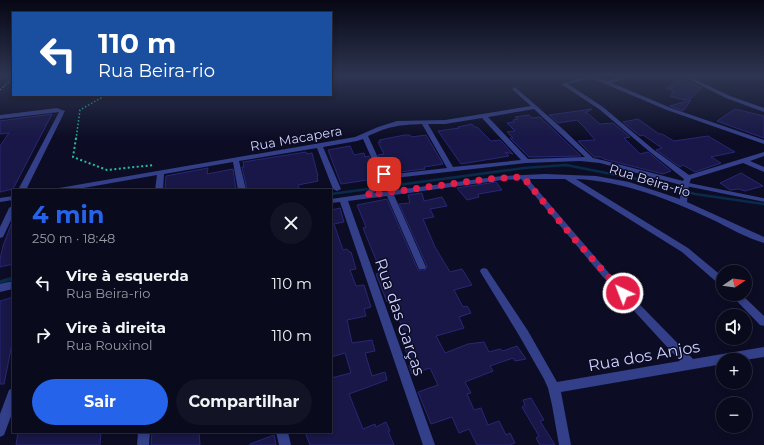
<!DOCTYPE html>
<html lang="pt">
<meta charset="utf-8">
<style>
:root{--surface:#090a1c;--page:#121325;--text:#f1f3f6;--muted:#999aa3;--line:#292b3b;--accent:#2563eb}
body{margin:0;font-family:Montserrat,sans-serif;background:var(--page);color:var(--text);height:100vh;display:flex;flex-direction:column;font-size:15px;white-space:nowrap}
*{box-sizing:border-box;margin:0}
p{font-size:13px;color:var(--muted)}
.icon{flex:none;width:22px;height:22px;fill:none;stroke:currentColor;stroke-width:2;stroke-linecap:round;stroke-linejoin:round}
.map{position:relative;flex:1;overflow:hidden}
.details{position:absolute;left:12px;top:189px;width:320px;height:244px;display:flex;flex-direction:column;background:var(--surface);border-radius:0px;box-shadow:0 2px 6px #0003,0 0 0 1px var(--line)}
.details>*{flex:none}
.hud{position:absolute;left:12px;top:12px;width:320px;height:84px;border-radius:0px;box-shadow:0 2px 6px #0003,0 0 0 1px var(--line);background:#1a4fa0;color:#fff;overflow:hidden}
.needle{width:26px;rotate:77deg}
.tools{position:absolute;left:716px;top:265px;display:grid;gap:8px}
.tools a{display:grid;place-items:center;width:36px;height:36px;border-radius:50%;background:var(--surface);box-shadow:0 2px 6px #0003,0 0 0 1px var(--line);font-size:20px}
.pin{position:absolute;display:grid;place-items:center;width:34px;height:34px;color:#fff;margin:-17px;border-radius:8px;box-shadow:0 2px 6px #0006}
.me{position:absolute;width:44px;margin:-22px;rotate:317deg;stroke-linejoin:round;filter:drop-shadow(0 0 3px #0008)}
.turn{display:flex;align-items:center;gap:14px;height:84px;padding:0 20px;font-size:18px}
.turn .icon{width:52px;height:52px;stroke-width:2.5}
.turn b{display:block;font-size:28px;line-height:34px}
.round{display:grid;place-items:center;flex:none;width:42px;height:42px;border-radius:21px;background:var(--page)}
.head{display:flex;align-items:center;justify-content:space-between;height:68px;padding:0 20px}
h1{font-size:24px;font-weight:700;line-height:30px;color:var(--accent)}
.cta{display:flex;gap:8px;margin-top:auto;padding:8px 20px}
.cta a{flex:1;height:46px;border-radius:24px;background:var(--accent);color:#fff;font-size:16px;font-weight:700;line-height:46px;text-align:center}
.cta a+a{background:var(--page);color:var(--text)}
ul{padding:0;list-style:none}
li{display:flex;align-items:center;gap:12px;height:52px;padding:0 20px}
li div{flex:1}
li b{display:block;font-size:15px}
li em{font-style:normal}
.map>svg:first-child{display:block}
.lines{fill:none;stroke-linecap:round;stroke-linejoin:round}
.stream-far1{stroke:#072b49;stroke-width:2.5}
.stream{stroke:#072b49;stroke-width:3.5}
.building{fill:#181747;stroke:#282775}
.path-far1{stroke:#24bf9a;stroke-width:1.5;stroke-dasharray:1.5 2;stroke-linecap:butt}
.path{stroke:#24bf9a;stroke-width:2;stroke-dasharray:2 2.5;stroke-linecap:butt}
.lane{stroke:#333f88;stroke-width:3.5}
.street{fill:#333f88;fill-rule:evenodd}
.route{stroke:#e11d48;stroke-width:7;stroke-dasharray:0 12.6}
.labels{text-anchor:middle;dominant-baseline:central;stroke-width:3;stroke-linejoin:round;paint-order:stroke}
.street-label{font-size:13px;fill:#d0d3ff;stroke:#0c0d25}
.near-street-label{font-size:16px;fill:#d0d3ff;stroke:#0c0d25}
</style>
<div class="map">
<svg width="764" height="445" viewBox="0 0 764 445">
<rect width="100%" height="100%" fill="#0c0d25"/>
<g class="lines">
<path class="stream-far1" d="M331,194L524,168L566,165L657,183L695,194L764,204"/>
<path class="stream" d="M0,282L13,278"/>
</g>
<path class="building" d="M682,78L689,83L702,88L691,98L684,100L670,96L674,91L666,88Z
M691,100L683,111L670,106Z
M592,109L585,113H587L600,124L613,123L630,137L624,138L640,154L648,152L671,171L663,174L604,159L601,157H594L578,141L595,140L584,127L577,120L558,123L549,115Z
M735,109L764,116V138L717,121Z
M52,114L13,189L0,192V146L9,133L0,134V121Z
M529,115L532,118L540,117L581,156L529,157L510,138H513L507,132L515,131L507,123L514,122L513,120L518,119L515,117Z
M638,119L659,134H662L674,141L708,136L735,152L711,157L721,163L695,172L683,165L680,167L656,150L662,148L643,135L640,136L623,122Z
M472,124L474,127H477L491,141L500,140L513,154L505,152L509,156L461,164L438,131L459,128L458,127Z
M405,135H410L411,137L426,135L443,164L424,167L425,169L391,173L387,165L383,166L378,155L384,154L378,142H381L379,140Z
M350,146L354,155L364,153L365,157L369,156L374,167L371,168L376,177L374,179L341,184L328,150Z
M306,152L307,154L312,153L318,176H317L318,181L298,185L300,190H247L242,167H244L243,162Z
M208,168L207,174L233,169L236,190H165L166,176Z
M741,173L763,186L745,191L739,189L730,190L720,183Z
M496,182L502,190L478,194L479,197L467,200L457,188Z
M422,193L424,201L442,197L447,206L430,209L434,217L423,219L435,247L450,272L462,269L472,285L454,290L463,307L467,306L471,313L459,317L464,328L436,336L445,353L468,344L484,342L489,352L500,349L503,351L517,346L526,359L515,361L513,358L490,366L493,371L465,382L471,393L467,394L474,410L481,408L488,425L499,421L506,435L510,433L515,443L510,445H477L469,429L459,433L452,417L431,424L418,392L438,385L430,368L412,374L409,365L411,364L405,349L412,347L390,301L387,302L376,274L381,272L363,228L366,227L357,205L387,199L418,270H425L427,266L399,204L410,203L408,195Z
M340,208L344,222L334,224L343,250L347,249L349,252H351L356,269L350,270L356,286L364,285L371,307L364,309L366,316L347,320L352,343L372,340L375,351L365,353L372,376L385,372L387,380L349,394L363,429L375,424L376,427L386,422L390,431H388L394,445H310L305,432H331V378L351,373L345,353L331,357V210Z
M12,222L13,264L0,267V259L3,246Z
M13,297V339L4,384H0V301Z
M531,398L544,420L540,421L555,445H540L536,438L539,436L522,407L525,405L523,400Z
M18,432H101L100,445H16Z
M152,432H199L200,445H151Z
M274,435L276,445H250V444Z"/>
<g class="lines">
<path class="path-far1" d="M0,90L13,78
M76,139L80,110L101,98L103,95"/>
<path class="path" d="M76,138L73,157L107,170L154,165"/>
<path class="lane" d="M685,184L764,200"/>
<path class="street" d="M587,76H594L607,81L623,76H629V77L612,83L671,108L764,140V144L667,110L591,78L568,84L603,107L654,150L689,175L764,152V156L750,161L764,167V172L743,163L691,179L689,184L687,202L764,237V243C746,238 728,227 711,219C668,199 623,181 576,179L688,248L723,277V286L720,285L682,252L565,179H528L609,273L693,359L764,347V357L745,360H723V364L561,392L571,445H559L552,405L548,388L544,379L520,337L481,273L480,271L481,269L484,268L487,269L528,331L557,382L680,361L603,277L521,179L502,180L394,195L426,267L425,269H419L418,267L387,196L348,201L435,445H423L340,202L331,203V199L365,194L380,177L363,139L357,141L323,147L341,189L337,191L333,189L317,148L239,161L246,190H238L233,162L164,174L163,190H155L157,175L72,190H55L59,188L355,137L378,127L397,121L445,120L531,106L513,90L512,89L515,87L565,131L593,158L602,160L683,181L684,179L650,152L599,109L561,84ZM534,109L585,157L528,159L488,117ZM482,118L521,160L453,167L428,124H445ZM422,124L447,168L386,175L368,136C390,126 398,125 422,124ZM580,161L600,163L681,185L680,199L629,182L596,176L545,174L502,176L374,193L386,179L526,163Z
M682,76H688L730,96L764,108V112L726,98Z
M57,108L65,111L26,190H18L59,112L0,119V115Z
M13,196V200L0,202V198Z
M13,205V216L3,237L0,238V227L9,208Z
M13,281V289L0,292V284Z
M730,294H741L764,316V326L760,325Z
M13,388V411L4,435L0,437V414L9,390Z
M138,432H150L149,445H137Z
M276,432H288L291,445H279Z"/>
</g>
<linearGradient id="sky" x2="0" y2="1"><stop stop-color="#070714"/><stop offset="0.55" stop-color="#2e3551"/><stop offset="1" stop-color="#2e3551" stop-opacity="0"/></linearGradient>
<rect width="764" height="138" fill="url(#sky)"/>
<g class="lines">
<path class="route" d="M384,174L382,179L368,195L488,179L523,177L571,235L623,293"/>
</g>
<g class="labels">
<g class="street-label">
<text transform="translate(296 138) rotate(-10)">Rua Macapera</text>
<text transform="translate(650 180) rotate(17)">Rua Beira-rio</text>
</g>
<g class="near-street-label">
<text transform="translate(400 317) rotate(71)">Rua das Garças</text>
<text transform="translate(644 356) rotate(-10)">Rua dos Anjos</text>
</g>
</g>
</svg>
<div class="tools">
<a><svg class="needle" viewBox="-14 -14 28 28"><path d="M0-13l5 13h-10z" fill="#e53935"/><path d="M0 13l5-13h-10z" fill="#999aa3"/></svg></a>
<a><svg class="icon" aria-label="sound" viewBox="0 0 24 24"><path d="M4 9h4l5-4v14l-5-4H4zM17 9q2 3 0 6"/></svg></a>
<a>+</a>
<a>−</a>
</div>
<div class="pin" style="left:384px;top:174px;background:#d93025"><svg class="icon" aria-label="arrive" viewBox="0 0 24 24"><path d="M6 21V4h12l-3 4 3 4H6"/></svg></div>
<svg class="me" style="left:623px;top:293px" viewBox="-20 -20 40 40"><circle r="17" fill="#e11d48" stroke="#fff" stroke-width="3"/><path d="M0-11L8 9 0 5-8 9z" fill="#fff"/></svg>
<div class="hud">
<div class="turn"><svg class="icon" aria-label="left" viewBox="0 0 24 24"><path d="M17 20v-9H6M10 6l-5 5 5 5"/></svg><div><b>110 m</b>Rua Beira-rio</div></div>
</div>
<section class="details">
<div class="head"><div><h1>4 min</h1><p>250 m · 18:48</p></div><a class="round"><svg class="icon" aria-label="close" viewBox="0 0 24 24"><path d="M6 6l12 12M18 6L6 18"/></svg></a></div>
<ul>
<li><svg class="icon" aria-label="left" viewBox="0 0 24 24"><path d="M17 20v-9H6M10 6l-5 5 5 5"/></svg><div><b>Vire à esquerda</b><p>Rua Beira-rio</p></div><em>110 m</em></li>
<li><svg class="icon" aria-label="right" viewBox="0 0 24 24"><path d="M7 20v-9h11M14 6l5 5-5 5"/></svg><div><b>Vire à direita</b><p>Rua Rouxinol</p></div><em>110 m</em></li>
</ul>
<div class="cta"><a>Sair</a><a>Compartilhar</a></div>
</section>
</div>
